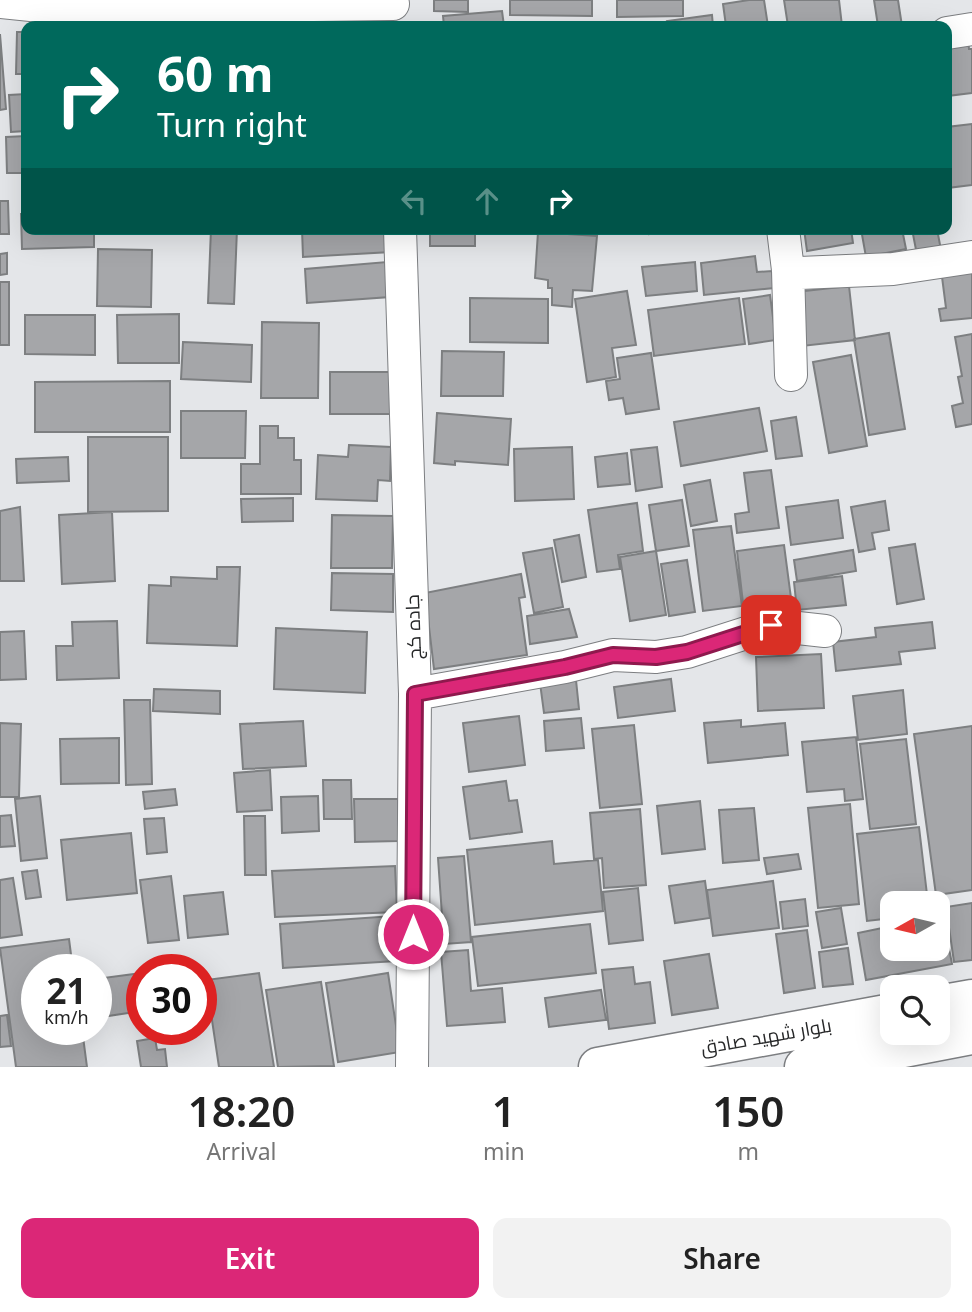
<!DOCTYPE html>
<meta charset="utf-8">
<style>
:root{--surface:#fff;--page:#f2f2f2;--text:#222;--muted:#767676;--accent:#db2777}
body{margin:0;font-family:"Noto Sans",Cairo,sans-serif;background:var(--page);color:var(--text);height:100vh;display:flex;flex-direction:column;font-size:26px;white-space:nowrap}
*{box-sizing:border-box;margin:0}
p{font-size:23px;color:var(--muted)}
.icon{flex:none;width:38px;height:38px;fill:none;stroke:currentColor;stroke-width:2;stroke-linecap:round;stroke-linejoin:round}
.map{position:relative;height:1067px;overflow:hidden}
.panel{display:flex;flex-direction:column;background:var(--surface);flex:1}
.panel>*{flex:none}
.guide{position:absolute;left:21px;top:21px;width:931px;height:214px;border-radius:14px;box-shadow:0 7px 28px #0002;background:#00695c;color:#fff;overflow:hidden}
.needle{width:46px;rotate:262deg}
.tools{position:absolute;left:880px;top:891px;display:grid;gap:14px}
.tools a{display:grid;place-items:center;width:70px;height:70px;border-radius:14px;background:var(--surface);box-shadow:0 7px 28px #0002;font-size:35px}
.speed{position:absolute;left:21px;top:954px;display:flex;gap:14px;font-size:35px;font-weight:700;text-align:center}
.speed>*{display:grid;place-content:center;width:91px;height:91px;border-radius:50%;background:var(--surface);box-shadow:0 7px 28px #0002;line-height:1}
.speed small{font-size:18px;font-weight:400}
.speed .limit{border:10px solid #d22;background:#fff;color:#111}
.pin{position:absolute;display:grid;place-items:center;width:60px;height:60px;color:#fff;margin:-30px;border-radius:14px;box-shadow:0 4px 10px #0006}
.me{position:absolute;width:77px;margin:-38px;rotate:0deg;stroke-linejoin:round;filter:drop-shadow(0 0 5px #0008)}
.turn{display:flex;align-items:center;gap:24px;height:147px;padding:0 21px;font-size:32px}
.turn .icon{width:91px;height:91px;stroke-width:2.5}
.turn b{display:block;font-size:49px;line-height:60px}
.lanes{display:flex;align-items:center;height:66px;padding:0 21px;background:#0003;justify-content:center;gap:35px;direction:ltr}
.lanes .off{opacity:.35}
.eta{display:flex;justify-content:space-evenly;align-items:center;height:119px;text-align:center}
.eta b{font-size:42px;font-weight:600;line-height:49px}
.button{display:flex;gap:14px;margin-top:auto;padding:14px 21px}
.button a{flex:1;height:80px;border-radius:14px;background:var(--accent);color:#fff;font-size:28px;font-weight:600;line-height:80px;text-align:center}
.button a+a{background:var(--page);color:var(--text)}
.map>svg:first-child{display:block}
.building{fill:#a5a6a9;stroke:#7d7f81;stroke-width:2}
.lines{fill:none;stroke-linecap:round;stroke-linejoin:round}
.minor-casing{stroke:#7c7e81;stroke-width:34}
.secondary-casing{stroke:#7c7e81;stroke-width:41}
.minor{stroke:#fff;stroke-width:32}
.secondary{stroke:#fff;stroke-width:38}
.route-casing{stroke:#8e194d;stroke-width:18}
.route{stroke:#db2777;stroke-width:12}
.labels{text-anchor:middle;dominant-baseline:central;stroke-width:6;stroke-linejoin:round;paint-order:stroke}
.street-label{font-size:19px;fill:#272829;stroke:#fff}
</style>
<div class="map">
<svg width="972" height="1067" viewBox="0 0 972 1067">
<rect width="100%" height="100%" fill="#e4e6e9"/>
<path class="building" d="M434,0H468V12L434,11Z
M510,0H592V16L510,15Z
M617,0H683V16L617,17Z
M749,0H764L768,26H726L723,4Z
M784,0H839L842,26H788Z
M874,0H898L902,26H878Z
M502,11L504,26H444L443,16Z
M87,14H125V26H87Z
M712,15L713,26H668L667,21Z
M17,32H26V74H16Z
M0,34L6,109L0,110Z
M968,39L969,49H972V93L947,96V41Z
M26,94V131L11,132L9,95Z
M972,124V185L947,188V127Z
M26,136V173H7L6,137Z
M0,201H8L9,234H0Z
M21,214H26V229H94V247L22,249Z
M211,229H237L234,304L208,303Z
M302,229H390L391,252L303,257Z
M430,229H475V246H430Z
M648,229H683L649,234Z
M804,229H851L853,243L807,251Z
M861,229H902L906,249L866,257Z
M912,229H937L941,250L917,255Z
M538,232L597,236L592,291L573,290L572,307L552,305V288H548V280L535,278Z
M98,249L152,250L151,307L97,306Z
M7,253V274L0,275V254Z
M755,256L757,272L772,271L774,288L704,295L701,263Z
M387,262L390,297L307,303L305,269Z
M695,262L697,291L646,296L642,267Z
M972,265V318L941,321L939,309L946,308L941,269Z
M0,282H9V345H0Z
M849,286L855,340L802,346L796,292Z
M627,291L636,345L612,348L616,377L587,382L575,299Z
M770,295L776,340L749,344L743,299Z
M470,298L548,299V343L470,342Z
M739,298L745,344L654,356L648,310Z
M179,314V363H118L117,315Z
M25,315H95V355L25,354Z
M262,322L319,323L318,398H261Z
M889,333L905,429L869,435L854,339Z
M972,334V424L956,427L952,406L963,403L958,377L962,376L955,337Z
M183,342L252,345L251,382L181,379Z
M442,351L504,352L503,396H441Z
M651,353L659,409L626,414L623,398L609,400L606,381L620,379L617,358Z
M851,355L867,446L829,453L813,362Z
M330,372H392V414H330Z
M170,381V432H35V382Z
M759,408L767,451L681,466L674,422Z
M181,411H246L245,458H181Z
M437,413L511,419L508,465L455,461V465L434,463Z
M796,417L802,456L776,459L771,421Z
M260,426H278V438H294V460H301V494H241V464H260Z
M88,437H168V511L88,512Z
M349,445L391,447L390,481L378,480L377,501L316,499L318,455L348,457Z
M572,447L574,499L515,501L514,449Z
M657,447L662,487L636,491L631,450Z
M627,453L630,484L598,487L595,457Z
M68,457L69,481L17,483L16,459Z
M771,470L779,528L737,533L735,514L749,512L744,473Z
M710,480L717,521L691,526L684,485Z
M293,498V521L242,522L241,499Z
M682,500L689,546L656,551L649,505Z
M838,500L843,538L791,545L786,507Z
M885,501L889,530L872,533L875,549L859,552L851,507Z
M637,503L643,551L618,555L620,569L597,572L588,510Z
M20,507L24,581H0V511Z
M112,512L115,581L62,584L59,515Z
M332,515L393,516L392,568H331Z
M731,526L742,606L703,611L693,530Z
M579,535L586,577L562,582L554,540Z
M915,544L924,599L897,604L889,548Z
M784,545L791,598L743,603L737,551Z
M552,548L563,607L534,613L523,553Z
M853,550L856,571L797,581L794,560Z
M656,551L666,615L630,621L620,557Z
M687,560L695,612L669,616L661,564Z
M217,567H240L237,646L147,643L149,585L171,586V577L217,579Z
M332,573L393,574V612L331,610Z
M521,574L525,597L519,598L527,655L434,669L425,593Z
M842,576L846,605L797,610L794,582Z
M569,609L577,637L530,644L527,616Z
M117,621L119,678L57,680L56,646H73L72,622Z
M932,622L935,648L899,652L901,664L836,671L833,642L876,637L875,628Z
M276,628L367,632L365,693L274,689Z
M24,631L26,679L0,680V632Z
M821,654L824,708L758,711L756,657Z
M671,679L675,711L618,718L614,687Z
M576,680L579,709L544,713L540,683Z
M154,689L220,691V714L153,711Z
M903,690L907,734L858,740L853,696Z
M124,700H150L152,784L126,785Z
M519,716L525,765L469,772L463,723Z
M581,718L584,748L546,751L544,721Z
M741,720V727L785,723L788,755L708,763L704,723Z
M303,721L306,766L243,769L240,724Z
M0,723L21,724L19,797H0Z
M634,725L642,804L600,808L592,729Z
M972,726V890L936,895L914,734Z
M856,737L863,799L845,801L844,789L807,792L802,742Z
M119,738V783L61,784L60,739Z
M906,739L916,824L870,829L860,744Z
M270,770L272,810L237,812L234,773Z
M323,780H351L352,819H324Z
M506,781L509,801L517,800L522,832L470,839L463,787Z
M175,789L177,805L145,809L143,792Z
M40,796L47,858L21,861L15,799Z
M318,796L319,831L282,833L281,797Z
M354,799H398V841L355,842Z
M700,801L705,849L662,854L657,806Z
M850,804L859,904L818,908L808,808Z
M754,808L759,860L723,863L719,810Z
M640,809L646,885L604,888L602,858L594,859L590,813Z
M11,815L15,846L0,847V816Z
M244,816H265L266,875H245Z
M164,818L167,852L147,854L144,819Z
M919,827L928,903H892V918L867,921L857,834Z
M131,833L137,893L67,900L61,840Z
M552,841L554,864L598,860L603,911L475,925L467,850Z
M798,854L801,869L767,874L764,858Z
M464,856L471,942L444,944L438,858Z
M395,866L397,912L275,917L272,871Z
M37,870L41,897L26,899L22,872Z
M171,876L179,940L148,943L140,880Z
M13,878L22,935L0,938V880Z
M705,881L710,918L675,923L669,886Z
M773,881L779,928L713,936L707,890Z
M638,888L643,940L609,944L603,892Z
M223,892L228,934L188,938L184,896Z
M805,899L808,926L783,929L780,902Z
M972,903V960L954,962L946,907Z
M841,908L847,944L822,948L816,912Z
M393,916L396,961L283,968L280,924Z
M943,917L952,964L866,980L858,933L892,926V948H938V918Z
M590,924L596,973L478,986L472,937Z
M807,930L815,988L784,993L776,934Z
M69,939L73,970H37V1029H82L87,1067H16L0,948Z
M848,948L853,984L823,987L819,952Z
M468,950L471,991L502,988L505,1022L447,1026L441,952Z
M709,954L718,1008L672,1015L664,961Z
M633,967L635,984L650,982L655,1023L609,1029L602,970Z
M142,973V1011L108,1016L103,978Z
M259,973L274,1067H219L206,980Z
M388,973L400,1052L338,1062L326,983Z
M321,982L334,1066L278,1067L266,990Z
M601,990L606,1020L549,1027L545,998Z
M7,1015L11,1046L0,1047V1016Z
M155,1038L157,1050L165,1049L167,1067H141L137,1041Z"/>
<g class="lines">
<g class="minor-casing">
<path id="minor" d="M0,2L60,8L393,4
M947,33L972,29
M400,229L415,694L412,1067
M783,229L788,270L800,273L893,269L972,257
M788,270L791,375
M415,694L565,667L613,655L656,657L687,652L771,625L825,631"/>
</g>
<g class="secondary-casing">
<path id="secondary" d="M938,1005L972,999
M598,1067L892,1013
M804,1067L972,1035"/>
</g>
<use href="#minor" class="minor"/>
<use href="#secondary" class="secondary"/>
</g>
<g class="lines">
<g class="route-casing">
<path id="route" d="M413,934L415,694L565,667L613,655L656,657L687,652L771,625"/>
</g>
<use href="#route" class="route"/>
</g>
<g class="labels">
<g class="street-label">
<text transform="translate(413 627) rotate(-92)">جاده کج</text>
<text transform="translate(766 1036) rotate(-10)">بلوار شهید صادق</text>
</g>
</g>
</svg>
<div class="tools">
<a><svg class="needle" viewBox="-14 -14 28 28"><path d="M0-13l5 13h-10z" fill="#e53935"/><path d="M0 13l5-13h-10z" fill="#767676"/></svg></a>
<a><svg class="icon" aria-label="search" viewBox="0 0 24 24"><circle cx="10" cy="10" r="6"/><path d="M15 15l6 6"/></svg></a>
</div>
<div class="speed"><div>21<small>km/h</small></div><div class="limit">30</div></div>
<div class="pin" style="left:771px;top:625px;background:#d93025"><svg class="icon" aria-label="arrive" viewBox="0 0 24 24"><path d="M6 21V4h12l-3 4 3 4H6"/></svg></div>
<svg class="me" style="left:413px;top:934px" viewBox="-20 -20 40 40"><circle r="17" fill="#db2777" stroke="#fff" stroke-width="3"/><path d="M0-11L8 9 0 5-8 9z" fill="#fff"/></svg>
<div class="guide">
<div class="turn"><svg class="icon" aria-label="right" viewBox="0 0 24 24"><path d="M7 20v-9h11M14 6l5 5-5 5"/></svg><div><b>60 m</b>Turn right</div></div>
<div class="lanes"><svg class="icon off" aria-label="left" viewBox="0 0 24 24"><path d="M17 20v-9H6M10 6l-5 5 5 5"/></svg><svg class="icon off" aria-label="ahead" viewBox="0 0 24 24"><path d="M12 20V5M6 11l6-6 6 6"/></svg><svg class="icon" aria-label="right" viewBox="0 0 24 24"><path d="M7 20v-9h11M14 6l5 5-5 5"/></svg></div>
</div>
</div>
<section class="panel">
<div class="eta">
<div><b>18:20</b><p>Arrival</p></div>
<div><b>1</b><p>min</p></div>
<div><b>150</b><p>m</p></div>
</div>
<div class="button"><a>Exit</a><a>Share</a></div>
</section>
